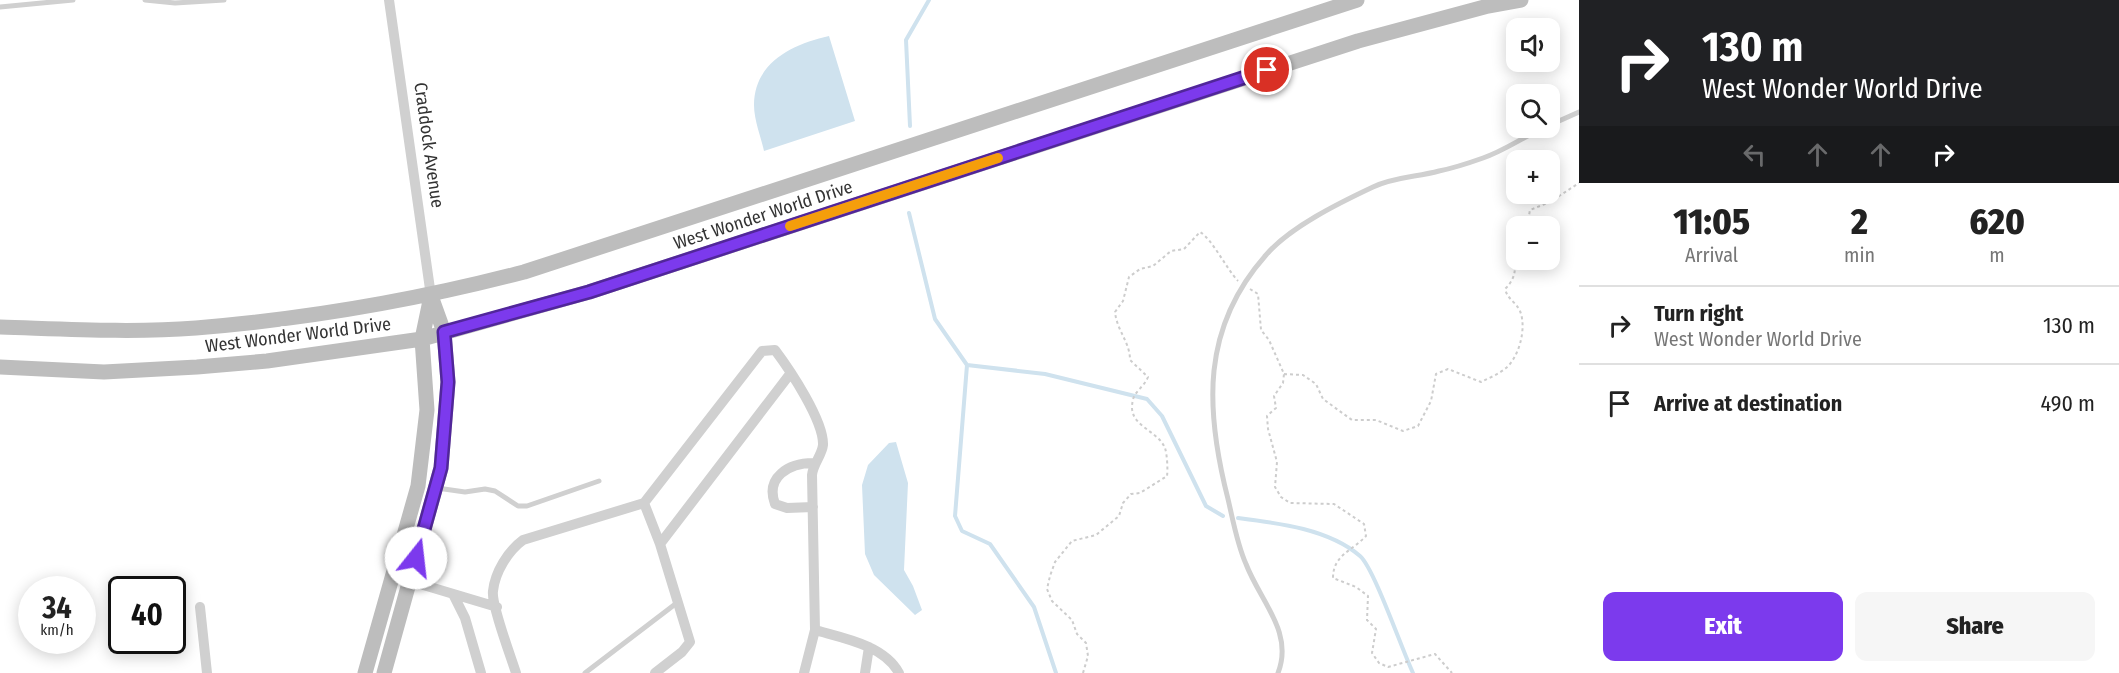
<!DOCTYPE html>
<meta charset="utf-8">
<style>
:root{--surface:#fff;--page:#f6f6f6;--text:#222;--muted:#767676;--line:#e0e0e0;--accent:#7c3aed}
body{margin:0;font-family:"Fira Sans Condensed",sans-serif;background:var(--page);color:var(--text);height:100vh;display:flex;flex-direction:column;font-size:22px;white-space:nowrap}
*{box-sizing:border-box;margin:0}
p{font-size:20px;color:var(--muted)}
.icon{flex:none;width:33px;height:33px;fill:none;stroke:currentColor;stroke-width:2;stroke-linecap:round;stroke-linejoin:round}
.map{position:relative;flex:1;overflow:hidden}
.panel{display:flex;flex-direction:column;background:var(--surface);width:540px}
.panel>*{flex:none}
.guide{background:#202124;color:#fff;overflow:hidden}
.buttons{position:absolute;left:1506px;top:18px;display:grid;gap:12px}
.buttons a{display:grid;place-items:center;width:54px;height:54px;border-radius:12px;background:var(--surface);box-shadow:0 3px 15px #0003;font-size:30px}
.speed{position:absolute;left:18px;top:576px;display:flex;gap:12px;font-size:30px;font-weight:700;text-align:center}
.speed>*{display:grid;place-content:center;width:78px;height:78px;border-radius:50%;background:var(--surface);box-shadow:0 3px 15px #0003;line-height:1}
.speed small{font-size:15px;font-weight:400}
.speed .limit{border:3px solid #111;border-radius:9px;background:#fff;color:#111}
.pin{position:absolute;display:grid;place-items:center;width:51px;height:51px;color:#fff;margin:-26px;border:3px solid #fff;border-radius:50%;box-shadow:0 2px 6px #0007}
.me{position:absolute;width:66px;margin:-33px;rotate:16deg;stroke-linejoin:round;filter:drop-shadow(0 0 4px #0008)}
.turn{display:flex;align-items:center;gap:21px;height:126px;padding:0 24px;font-size:27px}
.turn .icon{width:78px;height:78px;stroke-width:2.5}
.turn b{display:block;font-size:42px;line-height:51px}
.lanes{display:flex;align-items:center;height:57px;padding:0 24px;background:#0003;justify-content:center;gap:30px;direction:ltr}
.lanes .off{opacity:.35}
.eta{display:flex;justify-content:space-evenly;align-items:center;height:102px;text-align:center}
.eta b{font-size:36px;font-weight:800;line-height:42px}
.primary-button{display:flex;gap:12px;margin-top:auto;padding:12px 24px}
.primary-button a{flex:1;height:69px;border-radius:12px;background:var(--accent);color:#fff;font-size:24px;font-weight:800;line-height:69px;text-align:center}
.primary-button a+a{background:var(--page);color:var(--text)}
ul{padding:0;list-style:none}
li{display:flex;align-items:center;gap:18px;height:78px;padding:0 24px;border-top:2px solid var(--line)}
li div{flex:1}
li b{display:block;font-size:22px}
li em{font-style:normal}
main{display:flex;flex:1;min-height:0}
.map>svg:first-child{display:block}
.water{fill:#cfe2ee}
.lines{fill:none;stroke-linecap:round;stroke-linejoin:round}
.stream{stroke:#cfe2ee;stroke-width:4}
.path{stroke:#cdcdcd;stroke-width:2;stroke-dasharray:3 3;stroke-linecap:butt}
.lane{stroke:#d0d0d0;stroke-width:5}
.street{stroke:#d0d0d0;stroke-width:10}
.secondary{stroke:#bdbdbd;stroke-width:15}
.route-casing{stroke:#51269a;stroke-width:15}
.route{stroke:#7c3aed;stroke-width:10}
.slow{stroke:#f59e0b;stroke-width:10}
.labels{text-anchor:middle;dominant-baseline:central;stroke-width:6;stroke-linejoin:round;paint-order:stroke}
.street-label{font-size:18px;fill:#333;stroke:#fff}
</style>
<main>
<div class="map">
<svg width="1579" height="673" viewBox="0 0 1579 673">
<rect width="100%" height="100%" fill="#fff"/>
<path class="water" d="M829,36L855,121L764,151C761,137 754,120 754,105C754,63 792,44 829,36Z
M896,442L908,483L904,570L913,586L922,610L915,615L874,575L865,554L862,485L868,465L889,443Z"/>
<g class="lines">
<path class="stream" d="M910,126L906,40L929,0
M909,213L935,319L967,365L955,516L962,531L990,544L1034,607L1056,673
M967,365L1045,374L1147,399L1162,416L1206,506L1223,516
M1238,518C1278,523 1329,529 1360,556C1374,568 1402,650 1413,673"/>
<path class="path" d="M1527,226L1530,210L1550,202L1579,183
M1250,289L1258,294L1261,330L1269,340L1284,374L1283,383L1274,396L1276,408L1267,416L1268,429L1277,462L1275,487L1281,497L1290,503L1334,504L1364,524L1366,536C1352,551 1333,555 1333,578L1356,587L1368,596L1367,620L1376,629L1372,653L1379,663L1388,667L1435,654L1452,673
M1284,374L1303,375L1316,384L1323,399L1352,420H1376L1403,431L1418,426L1431,401L1436,374L1448,369L1481,382C1489,378 1499,374 1506,368C1519,357 1527,328 1520,311C1516,302 1508,300 1505,289C1518,276 1514,268 1516,251
M1083,673L1088,656L1086,643L1077,634L1072,620L1052,601L1047,589L1050,576L1055,562L1072,541L1096,535L1119,516L1123,503L1131,494L1140,493L1167,476C1168,469 1167,454 1165,448C1157,429 1126,426 1133,400C1134,392 1144,387 1148,377L1130,360C1130,342 1117,331 1115,312L1123,301L1129,277L1140,269L1153,266L1171,251L1184,249L1200,232C1212,239 1226,268 1238,281"/>
<path class="lane" d="M145,0L175,3L224,0
M0,7L73,0
M1550,125L1579,112
M437,488L465,492L485,489L495,491L518,506H527L599,481
M585,673L678,602
M1278,673C1294,632 1260,601 1246,564C1237,544 1233,520 1228,499C1205,409 1201,328 1266,255C1290,227 1339,203 1373,187C1394,177 1417,177 1439,171C1454,168 1469,163 1483,158C1504,151 1523,137 1544,128"/>
<path class="street" d="M389,0L431,296
M644,503L660,544
M813,507L787,508L775,504C765,477 789,463 813,463
M410,581L497,607
M453,594L465,618L481,673
M200,607L207,673
M815,630C843,638 884,645 899,673
M516,673C511,657 491,604 493,591C495,572 508,551 523,540L644,503L762,351L775,350C790,370 824,421 823,445C822,455 813,464 812,475L815,630L804,673
M655,673L682,652L690,642L660,544L790,374
M865,673L869,647"/>
<path class="secondary" d="M0,327C65,329 131,333 196,328C307,319 417,300 524,272L1357,0
M0,367L104,372L197,367L267,361L422,339L589,292L1358,41L1488,6L1521,0
M365,673L418,486L427,410L422,339L431,296
M384,673L441,468L448,382L444,332L431,296"/>
</g>
<g class="lines">
<g class="route-casing">
<path id="route" d="M416,558L441,468L448,382L444,332L589,292L1267,70"/>
</g>
<use href="#route" class="route"/>
<path class="slow" d="M790,226L998,158"/>
</g>
<g class="labels">
<g class="street-label">
<text transform="translate(429 145) rotate(82)">Craddock Avenue</text>
<text transform="translate(763 215) rotate(-18)">West Wonder World Drive</text>
<text transform="translate(298 335) rotate(-7)">West Wonder World Drive</text>
</g>
</g>
</svg>
<div class="buttons">
<a><svg class="icon" aria-label="sound" viewBox="0 0 24 24"><path d="M4 9h4l5-4v14l-5-4H4zM17 9q2 3 0 6"/></svg></a>
<a><svg class="icon" aria-label="search" viewBox="0 0 24 24"><circle cx="10" cy="10" r="6"/><path d="M15 15l6 6"/></svg></a>
<a>+</a>
<a>−</a>
</div>
<div class="speed"><div>34<small>km/h</small></div><div class="limit">40</div></div>
<div class="pin" style="left:1267px;top:70px;background:#d93025"><svg class="icon" aria-label="arrive" viewBox="0 0 24 24"><path d="M6 21V4h12l-3 4 3 4H6"/></svg></div>
<svg class="me" style="left:416px;top:558px" viewBox="-20 -20 40 40"><circle r="19" fill="#fff"/><path d="M0-13L10 11 0 6-10 11z" fill="#7c3aed"/></svg>
</div>
<section class="panel">
<div class="guide">
<div class="turn"><svg class="icon" aria-label="right" viewBox="0 0 24 24"><path d="M7 20v-9h11M14 6l5 5-5 5"/></svg><div><b>130 m</b>West Wonder World Drive</div></div>
<div class="lanes"><svg class="icon off" aria-label="left" viewBox="0 0 24 24"><path d="M17 20v-9H6M10 6l-5 5 5 5"/></svg><svg class="icon off" aria-label="ahead" viewBox="0 0 24 24"><path d="M12 20V5M6 11l6-6 6 6"/></svg><svg class="icon off" aria-label="ahead" viewBox="0 0 24 24"><path d="M12 20V5M6 11l6-6 6 6"/></svg><svg class="icon" aria-label="right" viewBox="0 0 24 24"><path d="M7 20v-9h11M14 6l5 5-5 5"/></svg></div>
</div>
<div class="eta">
<div><b>11:05</b><p>Arrival</p></div>
<div><b>2</b><p>min</p></div>
<div><b>620</b><p>m</p></div>
</div>
<ul>
<li><svg class="icon" aria-label="right" viewBox="0 0 24 24"><path d="M7 20v-9h11M14 6l5 5-5 5"/></svg><div><b>Turn right</b><p>West Wonder World Drive</p></div><em>130 m</em></li>
<li><svg class="icon" aria-label="arrive" viewBox="0 0 24 24"><path d="M6 21V4h12l-3 4 3 4H6"/></svg><div><b>Arrive at destination</b></div><em>490 m</em></li>
</ul>
<div class="primary-button"><a>Exit</a><a>Share</a></div>
</section>
</main>
